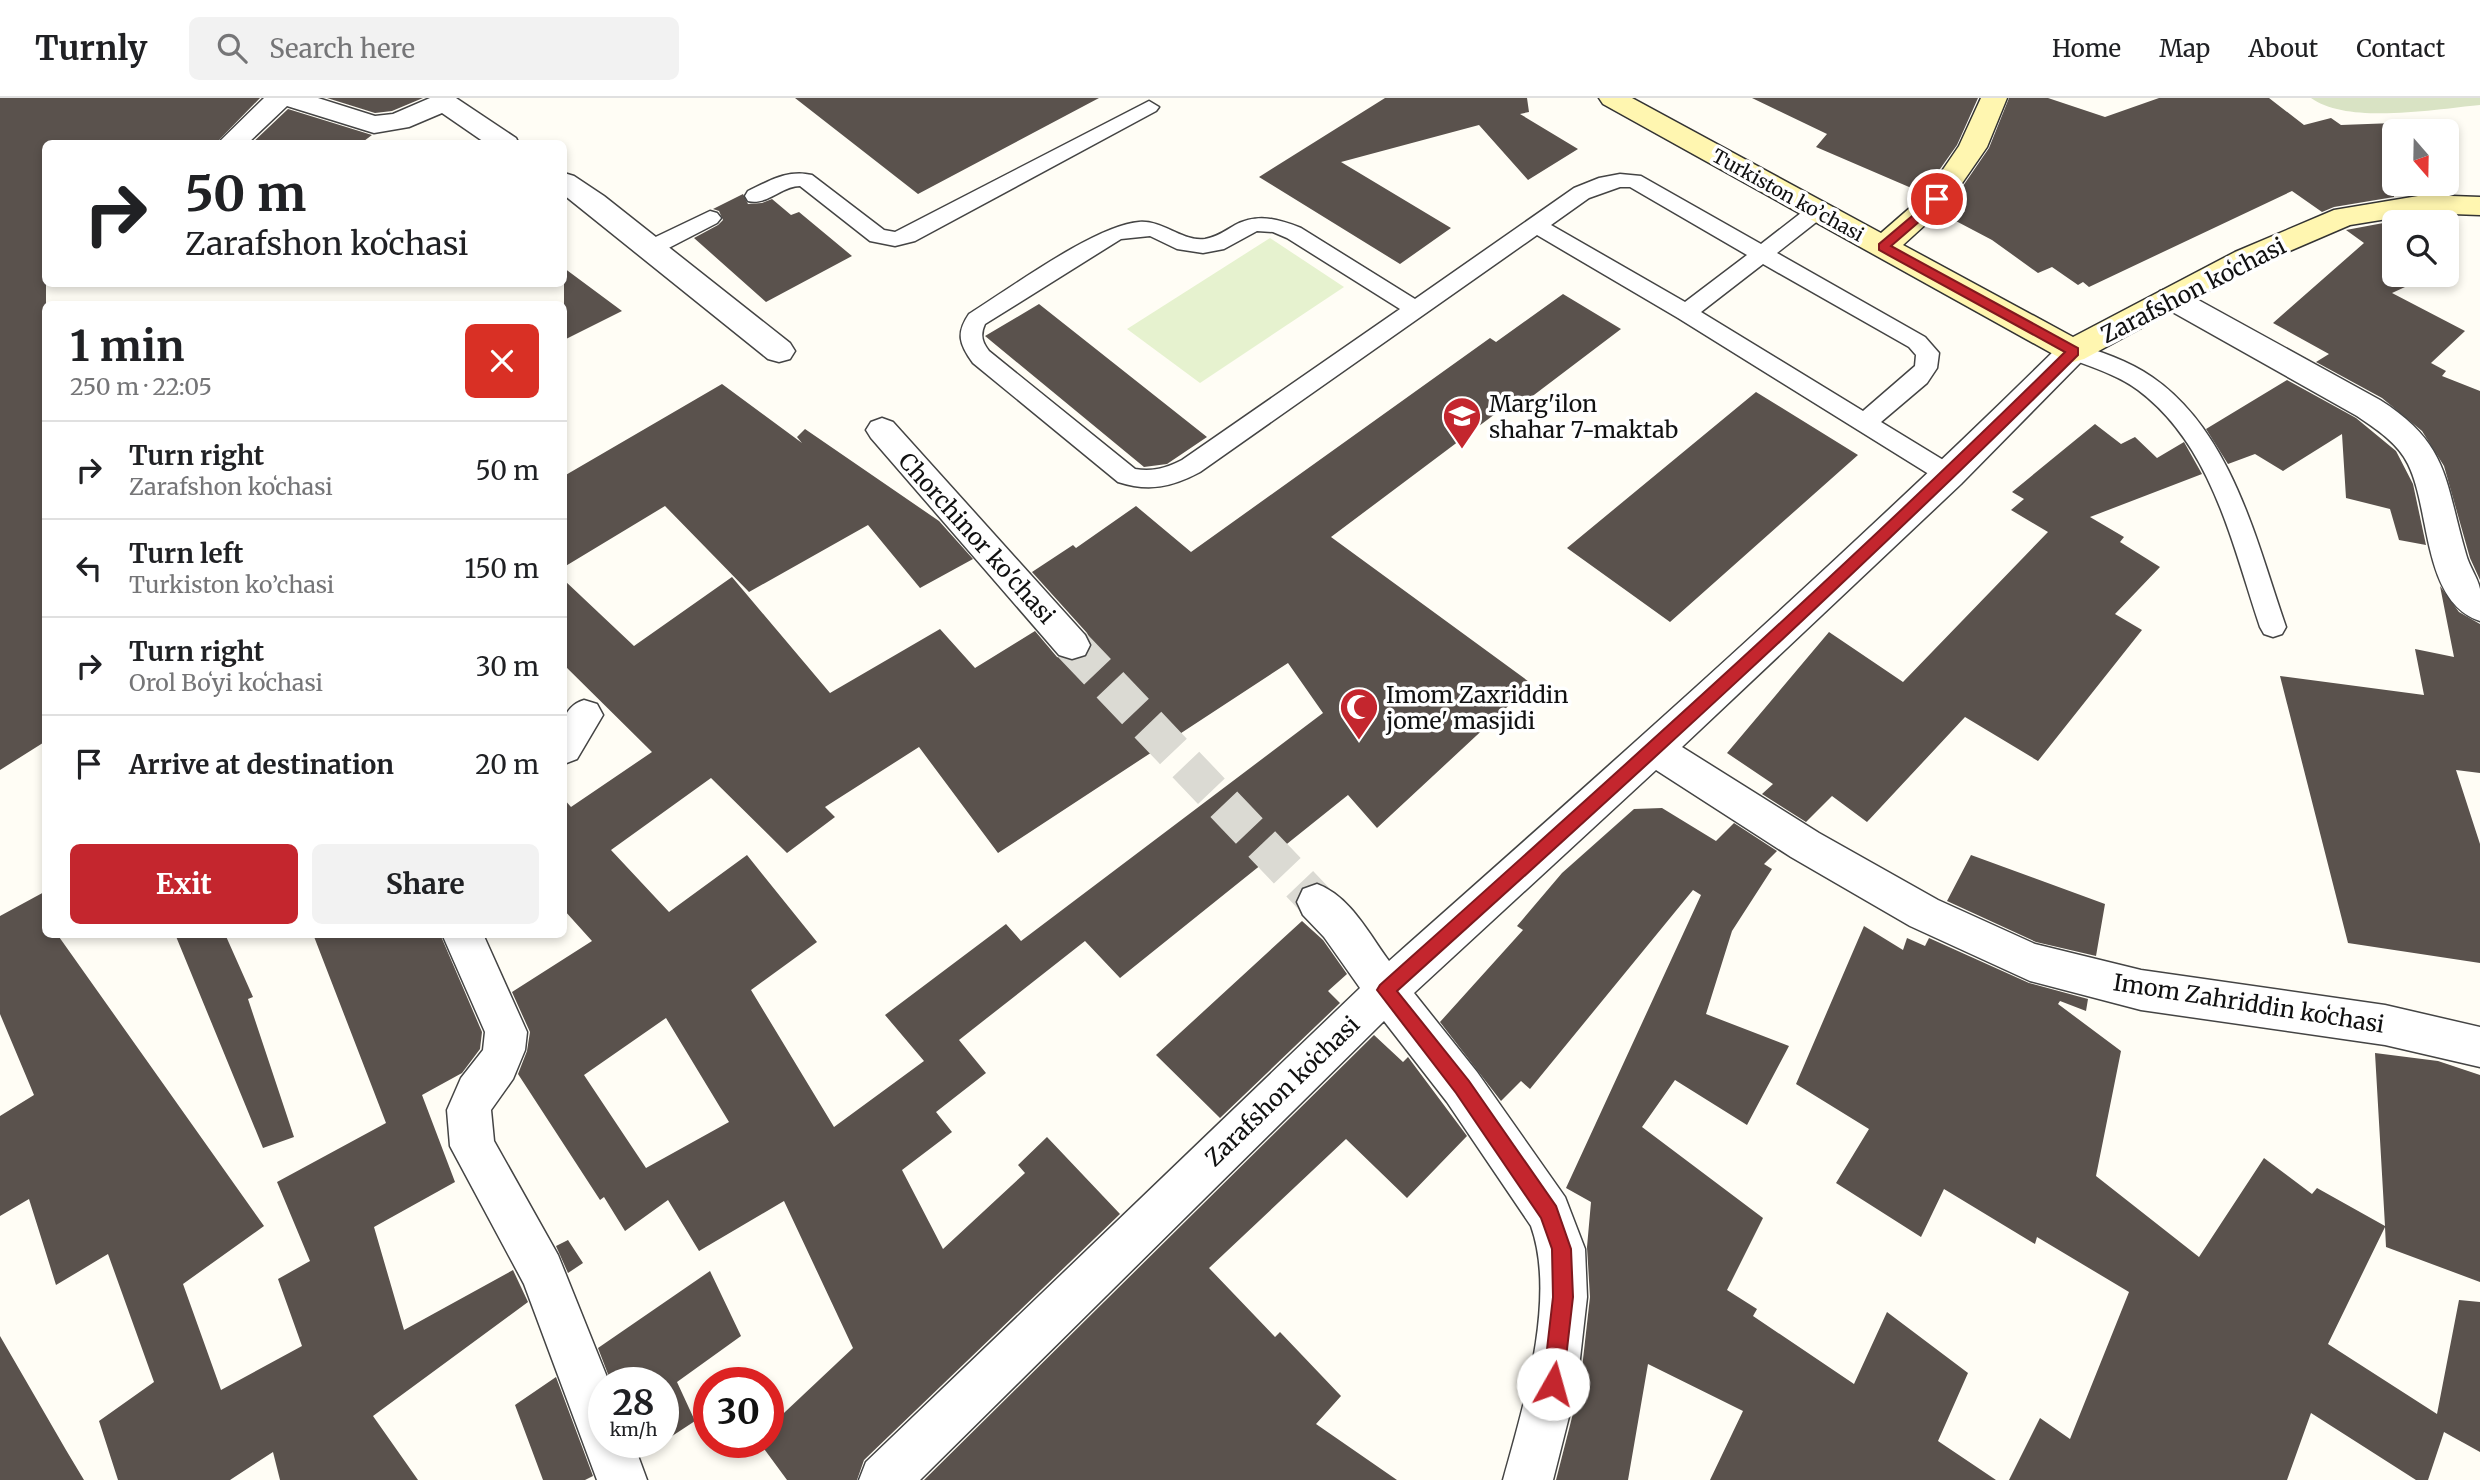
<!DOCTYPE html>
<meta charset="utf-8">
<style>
:root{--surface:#fff;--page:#f2f2f2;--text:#202124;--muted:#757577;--line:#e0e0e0;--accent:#c4262e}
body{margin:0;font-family:Merriweather,serif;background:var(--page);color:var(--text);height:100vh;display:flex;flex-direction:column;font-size:26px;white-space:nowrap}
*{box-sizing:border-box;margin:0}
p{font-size:23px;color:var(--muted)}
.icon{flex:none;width:38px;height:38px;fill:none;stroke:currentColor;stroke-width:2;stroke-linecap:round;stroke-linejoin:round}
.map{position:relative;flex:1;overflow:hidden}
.panel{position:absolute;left:42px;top:203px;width:525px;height:637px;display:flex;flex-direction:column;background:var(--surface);border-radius:10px;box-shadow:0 4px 10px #0003}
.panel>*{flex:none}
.banner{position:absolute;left:42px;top:42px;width:525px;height:147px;border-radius:10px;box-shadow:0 4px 10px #0003;background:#fff;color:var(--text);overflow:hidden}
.needle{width:46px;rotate:160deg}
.buttons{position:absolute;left:2382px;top:21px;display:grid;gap:14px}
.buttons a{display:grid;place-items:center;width:77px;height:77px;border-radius:10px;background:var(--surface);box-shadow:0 4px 10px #0003;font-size:35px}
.speed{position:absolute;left:588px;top:1269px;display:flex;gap:14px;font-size:35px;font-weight:700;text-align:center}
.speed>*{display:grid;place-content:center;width:91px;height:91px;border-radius:50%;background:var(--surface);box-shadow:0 4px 10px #0003;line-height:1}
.speed small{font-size:18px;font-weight:400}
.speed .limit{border:10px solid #d22;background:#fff;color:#111}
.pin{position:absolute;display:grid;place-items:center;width:60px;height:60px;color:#fff;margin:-30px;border:4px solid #fff;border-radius:50%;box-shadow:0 2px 7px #0007}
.me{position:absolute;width:77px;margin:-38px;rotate:7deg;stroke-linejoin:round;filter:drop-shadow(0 0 5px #0008)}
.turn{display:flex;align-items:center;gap:24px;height:147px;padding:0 28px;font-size:32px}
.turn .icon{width:91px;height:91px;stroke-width:2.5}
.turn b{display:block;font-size:49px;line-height:60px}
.round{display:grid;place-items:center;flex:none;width:74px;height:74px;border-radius:10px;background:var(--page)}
.head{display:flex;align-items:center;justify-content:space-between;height:119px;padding:0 28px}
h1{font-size:42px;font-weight:700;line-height:52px}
.button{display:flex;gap:14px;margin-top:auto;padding:14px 28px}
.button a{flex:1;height:80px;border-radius:10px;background:var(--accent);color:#fff;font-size:28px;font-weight:700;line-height:80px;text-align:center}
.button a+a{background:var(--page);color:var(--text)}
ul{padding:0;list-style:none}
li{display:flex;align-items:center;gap:21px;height:98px;padding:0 28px;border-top:2px solid var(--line)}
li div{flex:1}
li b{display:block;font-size:26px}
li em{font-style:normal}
header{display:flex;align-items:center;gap:42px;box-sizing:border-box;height:98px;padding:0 35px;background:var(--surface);border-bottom:2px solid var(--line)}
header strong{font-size:33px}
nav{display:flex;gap:38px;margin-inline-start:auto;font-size:24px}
.search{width:490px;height:63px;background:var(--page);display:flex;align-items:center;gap:18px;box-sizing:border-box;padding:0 24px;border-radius:10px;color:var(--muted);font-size:26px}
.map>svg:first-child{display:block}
.cemetery{fill:#d9e3c4}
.pitch{fill:#e6f2cf}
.building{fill:#5a524d;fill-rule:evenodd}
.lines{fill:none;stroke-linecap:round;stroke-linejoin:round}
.street-tunnel{stroke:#dbdad3;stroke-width:37;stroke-dasharray:37 18;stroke-linecap:butt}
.lane-casing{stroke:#444;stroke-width:3}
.street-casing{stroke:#444;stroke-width:3}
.secondary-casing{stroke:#333;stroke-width:3}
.lane{fill:#fff;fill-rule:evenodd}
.street{fill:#fff;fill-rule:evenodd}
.secondary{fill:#fff6b0;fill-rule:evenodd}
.route{fill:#c4262e;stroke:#7f191e;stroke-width:2}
.labels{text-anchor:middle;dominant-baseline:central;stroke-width:7;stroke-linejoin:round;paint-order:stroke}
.far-street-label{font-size:19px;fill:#111;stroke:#fff}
.street-label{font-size:23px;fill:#111;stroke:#fff}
.poi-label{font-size:23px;fill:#111;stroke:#fff;text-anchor:start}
</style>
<header>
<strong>Turnly</strong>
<div class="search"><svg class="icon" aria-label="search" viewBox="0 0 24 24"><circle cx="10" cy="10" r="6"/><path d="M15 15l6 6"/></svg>Search here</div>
<nav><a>Home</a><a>Map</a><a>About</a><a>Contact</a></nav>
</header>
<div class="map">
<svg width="2480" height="1382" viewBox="0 0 2480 1382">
<rect width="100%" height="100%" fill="#fffdf5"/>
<path class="cemetery" d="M2311,0H2480V7C2436,11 2348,27 2311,0Z"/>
<path class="pitch" d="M1270,140L1344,189L1200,285L1127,231Z"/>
<path class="building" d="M0,0H260L215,46H46V643L0,672Z
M327,0H423L392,13L375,15Z
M795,0H1099L918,96Z
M1385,0H1527L1529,14L1520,16L1578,51L1528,82L1479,27L1341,64L1451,130L1400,166L1259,79Z
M1752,0H1978L1957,47L1923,95L1816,49L1827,36Z
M2009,0H2048L2105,19L2159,0H2269L2304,27L2331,20L2341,27L2394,25V99L2334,109L2322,114L2292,93L2089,189L2083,184L2078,187L2052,169L2038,175L1992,142L1954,122L1965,113L1950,107L1989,50Z
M288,11L372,37L360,46H251Z
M743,96L748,106L762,105L772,101L791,117L799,114L852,158L766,204L694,140L718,127L723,122L719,113L713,111Z
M2394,123V177H2409L2418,183L2392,195L2465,233L2431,265L2446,273L2442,278L2480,293V482L2470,460L2444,368L2422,333L2382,300L2316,264L2329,256L2273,225L2364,145L2346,132Z
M564,170L622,213L564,242Z
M1563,196L1621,231L1526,303L1519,298L1331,439L1532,586L1377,730L1348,697L1120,880L1085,843L959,942L986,975L936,1014L952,1034L902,1072L943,1151L1025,1075L1018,1067L1047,1039L1120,1116L864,1362L857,1382H787L759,1344H768V1330L853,1250L784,1103L699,1153L668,1102L625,1133L604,1099L600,1102L518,976L527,953L530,934L512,894L592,843L564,812V701L571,709L652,654L564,567V482L634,548L732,479L830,595L940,531L975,570L1035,533L1057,559L1073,564L1087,558L1092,546L1087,535L1032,474L1073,447L1076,450L1136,408L1191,454L1490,240L1496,244ZM1288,565L1323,615L1021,843L1006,826L885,917L924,963L834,1029L751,892L817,844L747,757L669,814L611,752L711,680L787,755L835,719L825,709L919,649L998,755ZM666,920L729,1024L646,1070L584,977Z
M1039,206L1207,339L1167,366L1144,369L985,238Z
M2287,282L2356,320L2396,353L2413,386L2426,447L2399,442L2390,411L2346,400L2342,336L2283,373L2255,356L2228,366L2206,331Z
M722,286L802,345L797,339L805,331L939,423L973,461L920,490L868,427L749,494L665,408L564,469V378Z
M1756,294L1858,357L1670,524L1567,450Z
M2095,326L2121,346L2135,339L2157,360L2184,344L2202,376L2090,419L2124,439L2120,444L2160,469L2115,516L2142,532L2038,663L1965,619L1867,724L1832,698L1806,724L1762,696L1773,686L1727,655L1829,534L1903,584L2048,434L2011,412L2024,401L2012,394Z
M2440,488L2459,514L2480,526V675L2456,672L2480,746V865L2348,845L2280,578L2424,597L2415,551L2454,559Z
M1662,710L1716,743L1734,725L1777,753L1764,766L1772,771L1732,833L1706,916L1789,948L1747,1027L1675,982L1642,1029L1763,1120L1727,1192L1757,1211L1753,1218L1854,1286L1887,1214L1968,1275L1938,1343L1996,1382H1710L1743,1313L1648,1266L1628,1382H1556L1580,1288L1590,1199L1587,1149L1591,1104L1566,1090L1701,797L1693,792L1530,991L1521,983L1501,1003L1440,924L1523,832L1517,828L1562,775L1634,711Z
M1971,757L2105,806L2096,858L2036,844L1947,803Z
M46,793V836H57L264,1128L183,1186L221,1292L302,1248L278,1181L310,1163L277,1084L386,1025L313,836H440L482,934L480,951L462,975L422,997L455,1084L374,1129L404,1232L513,1172L528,1204L373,1318L418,1382H280L273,1354L230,1382H118L99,1323L154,1284L108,1156L56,1187L29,1101L0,1118V1018L34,997L0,916V818Z
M1302,823L1323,842L1347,876L1328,893L1340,905L1220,1020L1156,957Z
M1864,828L1903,852L1907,840L1925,848L1929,840L2029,885L2088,901L2086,913L2060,903L2058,906L2121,953L2096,1078L2199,1159L2264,1060L2312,1096L2317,1090L2385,1128L2375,955L2438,963L2480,977V1184L2386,1149L2385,1129L2328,1246L2437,1316L2459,1202L2480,1204V1354L2444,1334L2428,1382H2416L2311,1315L2287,1382H2009L2040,1320L2070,1341L2129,1194L2037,1139L2035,1146L1944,1091L1921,1139L1836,1085L1869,1031L1796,986Z
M175,836H225L253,899L248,901L294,1039L263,1050Z
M1374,937L1403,964L1408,959L1467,1038L1407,1100L1346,1041L1209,1170L1275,1239L1280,1234L1341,1298L1316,1326L1397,1382H924Z
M568,1142L583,1165L568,1175L556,1148Z
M710,1173L741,1238L677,1284L695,1323L663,1344V1284H611L598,1250Z
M0,1238L66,1352L84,1382H0Z
M556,1279L593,1378L585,1382H543L515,1307Z"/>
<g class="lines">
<path class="street-tunnel" d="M1072,547L1317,804"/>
<g class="lane-casing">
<path id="lane" d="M1149,3L1159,9L1156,13L915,143L895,148L870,143L800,88C781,88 767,108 748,103L745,98L748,93C769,83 788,71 812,77L884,132L895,134Z
M1620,76L1641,78L1761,146L1810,108H1824L1827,113L1824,118L1777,155L1925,239L1939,255L1937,270L1927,285L1881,324L1958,371L1961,377L1958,383L1949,386L1940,383L1678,220L1537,137L1200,374C1172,389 1149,394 1118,384L973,265C959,246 956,235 969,216C1009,191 1096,127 1139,124C1163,122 1182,144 1205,141C1217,139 1225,133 1235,127C1258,115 1278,121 1301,130L1415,201L1574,90L1599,80ZM1620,89H1630L1747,157L1685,204L1551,127L1589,100ZM1257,133L1273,134L1287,140L1400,211L1182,362C1166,370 1153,374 1135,371L989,253C982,244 980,237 985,226L1121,141L1150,138L1177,151L1203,155L1224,151ZM1763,166L1909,249L1916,257L1915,268L1863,313L1701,214Z
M710,113L717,115L721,120L717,125L659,155H643L640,150L643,145Z
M2073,245C2099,253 2129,263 2152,279C2232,334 2256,443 2286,529L2282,536L2273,539L2264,536L2260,529C2232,446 2212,347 2138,292C2116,276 2089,268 2065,259L2062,253L2065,247Z"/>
</g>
<g class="street-casing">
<path id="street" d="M264,0H318L375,18L393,16L430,0H456L516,40L519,46H487L442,15L409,29L374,35L287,8L247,46H217Z
M564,75L574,78L604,98L790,245L795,253L790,261L779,264L768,261L564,97Z
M2171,190L2182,193L2380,302C2450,346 2445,385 2466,456C2469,468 2478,480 2480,491C2480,500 2480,513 2480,523C2422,504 2431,412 2408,366C2398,345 2376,331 2357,318L2160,207L2156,200L2160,193Z
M2073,242L2084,245L2089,253L2084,261L1961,386L1682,649L1819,735L1938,802L2035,846L2141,872L2385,907L2480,929V969L2385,947L2141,912L2030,883L1910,828L1791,759L1656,672L1414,895L1477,974L1565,1099L1585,1151L1587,1199L1577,1287L1553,1382H1503C1523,1309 1557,1201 1531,1128L1447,1004L1384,923L920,1382H859L866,1364L1360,890L1324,839L1303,817L1297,804L1303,791L1317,786C1350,798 1369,836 1389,863C1617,661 1845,459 2062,245Z
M882,320L893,324L1085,537L1090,547L1085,557L1072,561L1059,557L871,340L866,332L871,324Z
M584,602L597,606L603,617L577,661L564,666C562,641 556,611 584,602Z
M442,836H483L527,934L525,952L513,981L491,1012L494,1043L558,1157L609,1284H604V1344H633L647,1382H597L524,1186L450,1048L447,1012L461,980L483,952L485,934Z"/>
</g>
<g class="secondary-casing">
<path id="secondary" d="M1599,0H1632L1881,135L1927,95L1959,48L1981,0H2007L1987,49L1947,107L1903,147L2073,239L2235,154L2334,112L2424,97L2480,99V117L2424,115L2350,127L2255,168L2084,261L2073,264L2062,261L1603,6Z"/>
</g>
<use href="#lane" class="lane"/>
<use href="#street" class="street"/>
<use href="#secondary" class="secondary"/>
</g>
<path class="route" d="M1937,97L1943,101L1942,104L1891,148L2078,250V257C1858,476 1628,685 1397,893L1469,983L1556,1108L1571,1151L1573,1199L1563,1286L1560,1294L1553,1296L1546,1294L1543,1286L1553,1199L1552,1151L1541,1120L1456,995L1377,892L1380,887C1611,680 1843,473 2065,254L1879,152V146Z"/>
<defs>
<g id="school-pin" transform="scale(2.0125)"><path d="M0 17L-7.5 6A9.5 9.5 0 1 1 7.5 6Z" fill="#c4262e" stroke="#fff"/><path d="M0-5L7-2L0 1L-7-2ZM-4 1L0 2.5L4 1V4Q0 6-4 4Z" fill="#fff"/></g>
<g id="mosque-pin" transform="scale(2.0125)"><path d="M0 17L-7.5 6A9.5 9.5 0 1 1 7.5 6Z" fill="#c4262e" stroke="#fff"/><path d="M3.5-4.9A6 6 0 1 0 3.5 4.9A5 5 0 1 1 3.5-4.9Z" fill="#fff"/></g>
</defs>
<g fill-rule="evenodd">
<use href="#school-pin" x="1462" y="318"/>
<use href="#mosque-pin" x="1359" y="609"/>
</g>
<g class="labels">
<g class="far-street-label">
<text transform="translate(1788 97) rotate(29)">Turkiston ko’chasi</text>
</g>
<g class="street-label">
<text transform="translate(2193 192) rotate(-27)">Zarafshon koʻchasi</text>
<text transform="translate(977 440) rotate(48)">Chorchinor ko'chasi</text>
<text transform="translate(2249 905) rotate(9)">Imom Zahriddin koʻchasi</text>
<text transform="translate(1282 993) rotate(-44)">Zarafshon koʻchasi</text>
</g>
<g class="poi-label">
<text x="1489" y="305">Marg'ilon<tspan x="1489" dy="26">shahar 7-maktab</tspan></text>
<text x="1386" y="596">Imom Zaxriddin<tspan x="1386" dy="26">jome' masjidi</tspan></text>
</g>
</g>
</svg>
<div class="buttons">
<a><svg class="needle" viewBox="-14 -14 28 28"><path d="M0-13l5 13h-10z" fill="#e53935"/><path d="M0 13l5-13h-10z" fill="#757577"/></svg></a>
<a><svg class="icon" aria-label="search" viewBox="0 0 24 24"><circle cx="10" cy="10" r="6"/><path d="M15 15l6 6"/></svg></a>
</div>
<div class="speed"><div>28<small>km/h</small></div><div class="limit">30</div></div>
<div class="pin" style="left:1937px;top:101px;background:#d93025"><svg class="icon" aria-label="arrive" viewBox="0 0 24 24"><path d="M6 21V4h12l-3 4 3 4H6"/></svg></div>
<svg class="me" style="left:1553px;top:1286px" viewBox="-20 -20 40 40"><circle r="19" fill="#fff"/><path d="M0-13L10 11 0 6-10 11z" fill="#c4262e"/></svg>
<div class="banner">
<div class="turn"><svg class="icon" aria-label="right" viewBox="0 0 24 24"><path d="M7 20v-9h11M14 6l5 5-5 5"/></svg><div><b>50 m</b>Zarafshon koʻchasi</div></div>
</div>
<section class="panel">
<div class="head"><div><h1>1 min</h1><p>250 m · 22:05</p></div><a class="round" style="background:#d93025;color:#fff"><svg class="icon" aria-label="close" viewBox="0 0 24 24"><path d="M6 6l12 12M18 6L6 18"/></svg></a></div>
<ul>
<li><svg class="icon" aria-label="right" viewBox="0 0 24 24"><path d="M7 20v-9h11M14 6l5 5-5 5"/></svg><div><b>Turn right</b><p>Zarafshon koʻchasi</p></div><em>50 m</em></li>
<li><svg class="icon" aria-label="left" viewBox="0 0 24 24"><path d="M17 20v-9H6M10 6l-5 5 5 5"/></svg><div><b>Turn left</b><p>Turkiston ko’chasi</p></div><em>150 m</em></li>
<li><svg class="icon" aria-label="right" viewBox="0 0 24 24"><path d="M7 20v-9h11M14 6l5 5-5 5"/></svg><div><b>Turn right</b><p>Orol Boʻyi koʻchasi</p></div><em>30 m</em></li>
<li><svg class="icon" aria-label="arrive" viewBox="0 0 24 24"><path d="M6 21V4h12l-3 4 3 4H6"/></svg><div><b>Arrive at destination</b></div><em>20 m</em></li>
</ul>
<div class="button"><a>Exit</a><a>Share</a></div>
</section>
</div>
